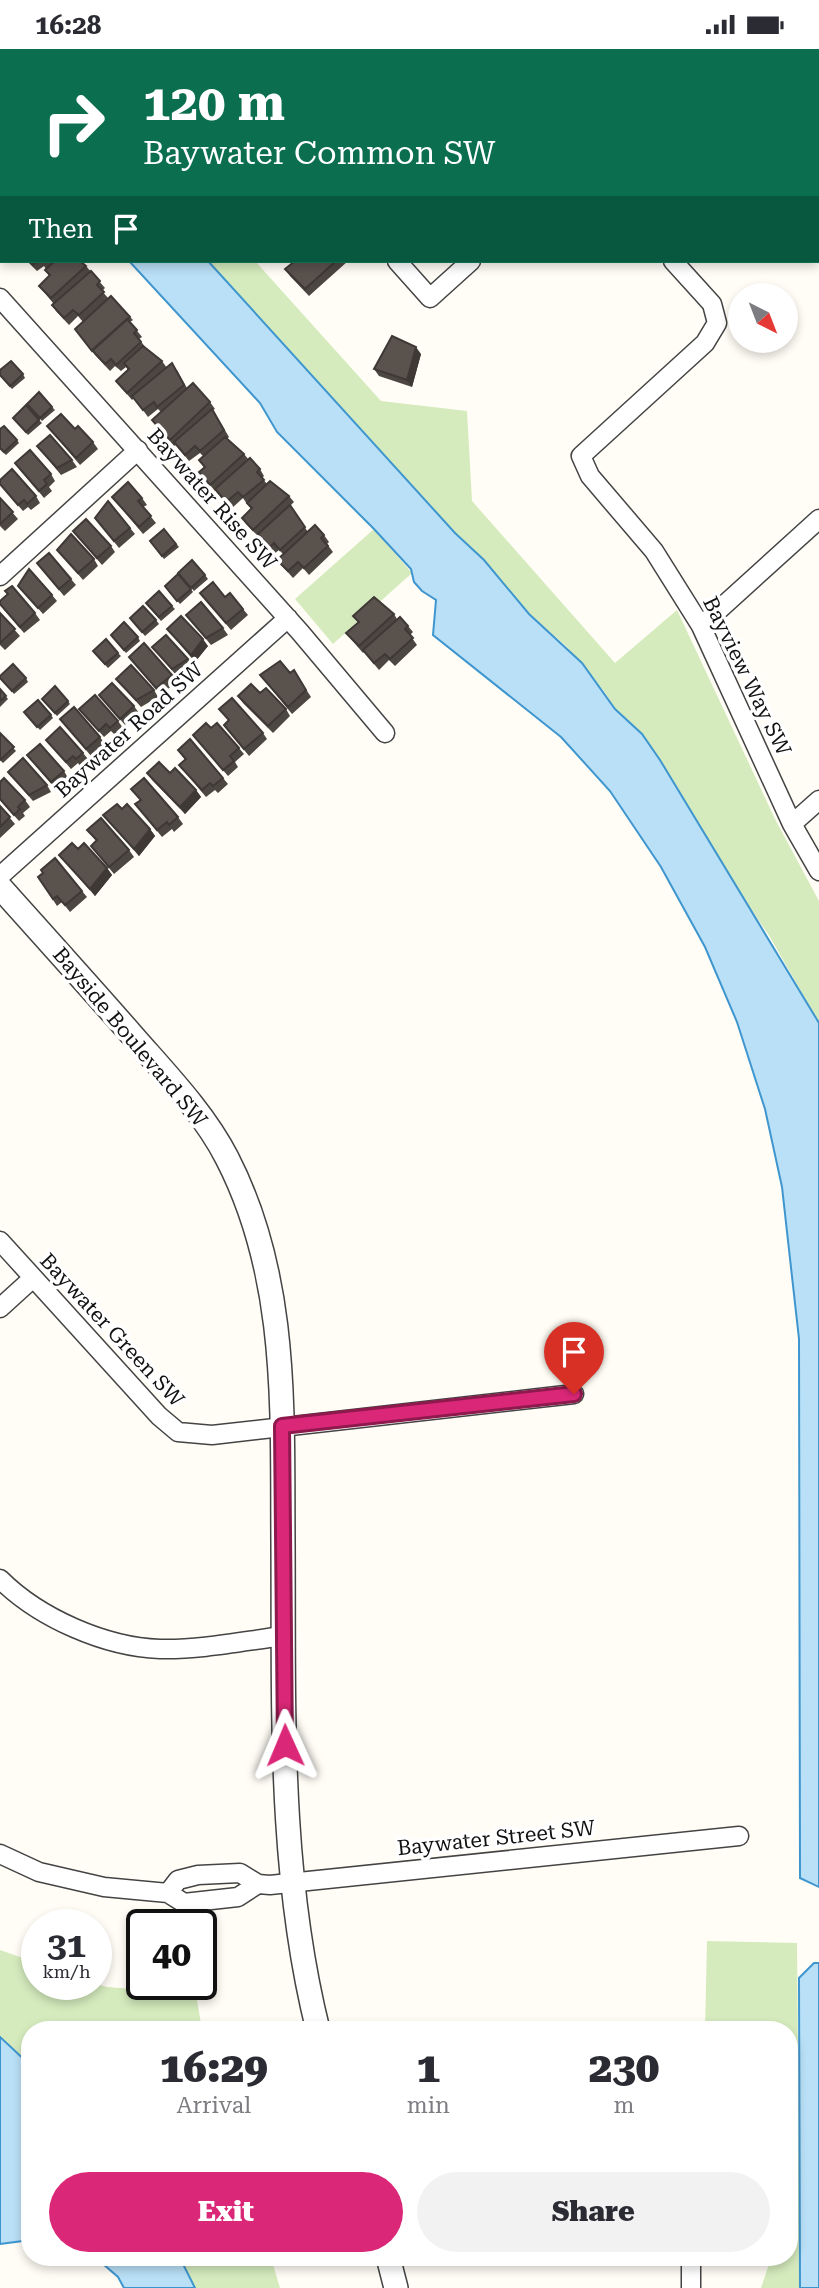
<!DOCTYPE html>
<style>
:root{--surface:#fff;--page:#f2f2f3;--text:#2b2b33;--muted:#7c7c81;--accent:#db2777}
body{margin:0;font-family:"Roboto Serif",serif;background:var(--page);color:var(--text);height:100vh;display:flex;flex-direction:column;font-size:26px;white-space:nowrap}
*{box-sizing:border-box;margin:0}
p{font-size:23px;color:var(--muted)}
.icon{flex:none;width:38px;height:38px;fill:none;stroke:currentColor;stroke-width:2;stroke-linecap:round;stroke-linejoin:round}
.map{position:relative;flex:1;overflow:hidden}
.drawer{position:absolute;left:21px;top:1972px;width:777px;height:245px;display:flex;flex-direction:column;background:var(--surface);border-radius:28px;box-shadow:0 4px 10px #0003}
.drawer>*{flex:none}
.guide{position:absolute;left:0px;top:0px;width:819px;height:214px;box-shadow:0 4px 10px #0003;background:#0b6e4f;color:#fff;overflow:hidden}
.needle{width:46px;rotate:138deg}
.tools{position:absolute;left:728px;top:234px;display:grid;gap:14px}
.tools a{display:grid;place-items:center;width:70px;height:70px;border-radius:50%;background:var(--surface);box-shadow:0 4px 10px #0003;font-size:35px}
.speed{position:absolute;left:21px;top:1860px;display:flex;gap:14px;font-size:35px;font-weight:700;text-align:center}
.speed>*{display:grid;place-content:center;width:91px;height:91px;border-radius:50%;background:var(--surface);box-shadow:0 4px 10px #0003;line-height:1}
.speed small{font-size:18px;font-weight:400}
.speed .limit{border:4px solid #111;border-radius:10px;background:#fff;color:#111}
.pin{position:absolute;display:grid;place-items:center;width:60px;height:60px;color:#fff;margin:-72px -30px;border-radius:50% 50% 50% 0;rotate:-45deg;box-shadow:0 0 7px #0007}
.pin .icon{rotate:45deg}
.me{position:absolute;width:77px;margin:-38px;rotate:359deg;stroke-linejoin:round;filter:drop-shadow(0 0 5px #0008)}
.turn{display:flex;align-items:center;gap:24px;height:147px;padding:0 28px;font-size:32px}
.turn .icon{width:91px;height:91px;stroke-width:2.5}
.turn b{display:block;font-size:49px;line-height:60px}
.then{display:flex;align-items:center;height:66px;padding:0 28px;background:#0003;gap:14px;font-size:26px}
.eta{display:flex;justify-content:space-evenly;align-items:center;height:119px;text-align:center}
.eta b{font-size:42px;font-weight:800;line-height:49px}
.cta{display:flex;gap:14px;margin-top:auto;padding:14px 28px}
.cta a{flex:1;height:80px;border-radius:42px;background:var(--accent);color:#fff;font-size:28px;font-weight:800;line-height:80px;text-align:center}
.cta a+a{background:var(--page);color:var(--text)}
.status{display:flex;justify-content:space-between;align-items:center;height:49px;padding:0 35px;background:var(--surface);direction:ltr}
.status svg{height:19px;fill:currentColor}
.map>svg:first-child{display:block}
.green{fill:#d5ebbd}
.water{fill:#b9e0f7;stroke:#3f96cf;stroke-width:2}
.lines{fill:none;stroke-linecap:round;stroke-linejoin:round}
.minor-casing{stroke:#444;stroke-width:21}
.tertiary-casing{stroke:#444;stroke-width:26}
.minor{stroke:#fff;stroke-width:18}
.tertiary{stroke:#fff;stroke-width:23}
.wall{fill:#4d4742}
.shaded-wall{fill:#3f3936}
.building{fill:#5a524d;stroke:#3f3936;stroke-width:2}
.route-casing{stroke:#8e194d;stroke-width:18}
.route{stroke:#db2777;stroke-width:12}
.labels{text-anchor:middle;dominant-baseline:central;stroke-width:7;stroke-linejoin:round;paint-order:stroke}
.street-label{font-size:21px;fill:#111;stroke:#fff}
</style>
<div class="status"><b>16:28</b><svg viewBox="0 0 49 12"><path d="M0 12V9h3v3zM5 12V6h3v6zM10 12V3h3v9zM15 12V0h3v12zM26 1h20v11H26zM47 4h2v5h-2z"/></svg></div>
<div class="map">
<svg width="819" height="2239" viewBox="0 0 819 2239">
<rect width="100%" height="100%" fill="#fffdf5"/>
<path class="green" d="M208,212H255L381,352L467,362L472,452L615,614L677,561L775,770L819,852V974L770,888L603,641L566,597L529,565L484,511L455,484Z
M374,480L412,524L333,595L295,550Z
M707,1892L797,1894L800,2239H761L771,2209L789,2208V1981H705Z
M0,1901L37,1914V1936L96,1935L107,1938L196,1945L202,1981H30V2016L0,1988Z
M180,2209H271L280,2239H195Z"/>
<path class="water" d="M129,212H208L455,484L484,511L529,565L582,614L615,660L642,685L660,711L819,974V1838L800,1829L799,1290L782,1138L765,1060L737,973L705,898L661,818L610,742L561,688L433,586L436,551L422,542L414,533L411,520L374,480L277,383L260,354Z
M814,1914H819V2239H800L799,1929Z
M0,1988L30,2016V2191L0,2195Z
M96,2209H180L195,2239H124L118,2228Z"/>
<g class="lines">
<g class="minor-casing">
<path id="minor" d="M208,0L209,2
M484,0L485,2
M776,0L777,2
M817,46L819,48
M397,212L430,249L471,212
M673,212L712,255L717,274L705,294L581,407L590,427L654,502L701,577L792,775L819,822
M0,249L300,583L385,684
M0,527L138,401
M701,577L819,470
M792,775L819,751
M0,827L288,569
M0,1192L159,1367L178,1383L212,1386L574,1345
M0,1259L33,1229
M0,1530C39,1569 105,1598 160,1600C200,1601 244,1592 283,1587
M0,1805L39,1823L104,1838L168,1844L184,1854L238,1848L258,1835
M168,1844L178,1831L198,1826L240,1824L258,1835L270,1836L739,1787
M691,2239V2208"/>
</g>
<g class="tertiary-casing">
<path id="tertiary" d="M0,838C44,887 89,937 132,986C166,1025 204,1064 227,1109C289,1229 282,1362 283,1492C284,1656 278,1821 318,1981
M388,2208L396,2239"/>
</g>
<use href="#minor" class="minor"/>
<use href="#tertiary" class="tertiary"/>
</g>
<path class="wall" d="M652,0H721L722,2H654Z
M27,212H80L86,217L105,239L102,242L108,249L130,268L133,271L130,273L142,288L139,290L146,299L162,312L167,319L177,321L187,339L210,353L215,360L213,361L229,388L227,390L244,405L249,411L260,420L264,427L262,429L267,435L289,447L294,453L290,457L308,483L324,486L329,493L327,495L333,503L309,526L303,519L293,529L277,511L283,505L279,501L274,505L259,486L258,487L246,475L242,469L251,460L247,455L243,449L231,460L216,441L215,442L199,423L204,418L199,411L203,407L200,404L189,412L176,396L174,397L152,371L161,363L158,360L148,368L134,349L132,351L121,338L116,332L128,321L126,318L121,322L115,317L110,322L95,306L75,280L83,273L78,267L69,276L56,262L52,256L53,254L39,237L49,227L45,221L46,220L44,217L37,222Z
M295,212H348L309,247L290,227L285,220Z
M421,305L412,338L379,327L374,320Z
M23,325L25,329L12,340L0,327Z
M29,358H52L55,361L42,372Z
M13,369L39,371L42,374L28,386Z
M47,377L75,380L93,393L98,400L80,416Z
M17,391L19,394L6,406L0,400Z
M37,397L72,411L77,418L61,426Z
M15,414L51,425L55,432L49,438L52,442L44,449Z
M0,436L36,447L40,454L31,461L28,458L23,462Z
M112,448L142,449L147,456L143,458L156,474L143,485Z
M0,449L18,470L5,482L0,477Z
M95,469L130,479L135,485L119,499Z
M164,480L179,498L164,510L150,492Z
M73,482L111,497L115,503L102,516Z
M57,501L94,510L98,517L83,531Z
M37,514L71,530L76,536L64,547Z
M205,526L208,530L194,542L181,527Z
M18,537L52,546L57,552L43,565Z
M167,540H191L193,543L180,555Z
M200,544L225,548L243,560L248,566L231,581Z
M8,546L35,564L40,571L24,584L0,556Z
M148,557H172L175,560L161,572Z
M0,564L20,587L5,601L0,596Z
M394,565L397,570L408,577L413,583L410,586L417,596L395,617L389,611L379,621L364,603L363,604L351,590L346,584L358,573L353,567Z
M186,566L223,579L228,586L211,596Z
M156,571L159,575L145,587L132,572Z
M167,580L208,597L195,613Z
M138,588L140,592L126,604L113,589Z
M152,598L188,610L193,617L176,626Z
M118,604L121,607L108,619L95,605Z
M129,608L172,626L176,633L161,646Z
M290,624L298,628L311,648L292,665L260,626Z
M26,629L28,633L14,645L2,631Z
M116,630L154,641L158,648L141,658Z
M0,640L8,650L0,658Z
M260,644L286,660L290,667L273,684L243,654L238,647Z
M99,646L134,657L139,664L125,676Z
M68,652L70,655L57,667L44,653Z
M79,660L118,672L123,679L115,686L111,682L104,688Z
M219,660L263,684L267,690L249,707L224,676L229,672Z
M24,663L51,666L53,669L40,681Z
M60,670L100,688L105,695L91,707Z
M211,679L239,699L244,705L235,713L238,718L228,727L193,686Z
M0,684L16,702L3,714L0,711Z
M46,691L83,704L88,710L80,717L78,714L71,720Z
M178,701L223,729L228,735L218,744L215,741L206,748L179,716L185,711Z
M27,706L64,722L68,729L56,740Z
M8,723L47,736L51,743L33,752Z
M147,724H170L196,741L201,748L185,765L152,731Z
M0,733L25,751L30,758L23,764L25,767L19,772L0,751Z
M131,740L178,768L183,775L174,783L172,780L162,788L135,755L140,751Z
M0,757L15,775L0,789Z
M122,760L150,780L155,787L139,807L103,766Z
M87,781L129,801L134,808L114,825L91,797L96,792Z
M78,800L107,819L112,826L95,847L59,806Z
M38,828L82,842L87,848L70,863L62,853L57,857Z"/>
<path class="shaded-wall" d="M0,147L2,165V180L0,178Z
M416,298L421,305L412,338L407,331Z
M203,590L208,597L195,613L191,606Z
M196,741L201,748L185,765L180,758Z
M150,780L155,787L139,807L134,800Z
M107,819L112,826L95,847L90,840Z"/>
<path class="building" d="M248,0H272L270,2H250Z
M653,0H664L662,2H655Z
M669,0H706L704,2H667Z
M712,0H721L722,2H711Z
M29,212H37L33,216Z
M55,212H80L86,217L51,249L39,237L50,226L45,221Z
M295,212H336L305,240L285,220Z
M91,222L100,232L97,236L104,243L79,266L73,261L64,269L52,256Z
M111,247L130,268L92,302L75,280Z
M127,270L137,281L134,284L141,293L116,316L111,310L105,315L92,301Z
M392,287L416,298L407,331L374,320Z
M143,297L162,312L127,344L116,332L129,320L124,314Z
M11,312L23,325L10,337L0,326V321Z
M172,314L184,336L157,358L154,353L143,361L132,347Z
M193,334L210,353L170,391L152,371Z
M39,343L52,358L40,369L27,355Z
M26,356L39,371L26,383L13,369Z
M212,360L224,381L200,402L195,397L185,406L174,393Z
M61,365L75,380L78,377L93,393L76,409L47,377Z
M4,377L17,391L4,403L0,399V380Z
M50,386L72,411L57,419L37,397Z
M225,388L244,405L210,436L199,423L205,418L199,411Z
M30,401L51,425L44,431L47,435L39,442L15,414Z
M250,409L260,420L257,423L264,431L243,448L238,443L226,453L215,440Z
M12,420L36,447L27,455L24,451L18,456L0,435V431Z
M270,432L289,447L253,481L242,469L252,459L247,454Z
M128,433L142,449L138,452L151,467L139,478L112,448Z
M0,449L13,463L0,475Z
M108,452L130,479L114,492L95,469Z
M290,456L305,478L280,501L274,494L270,498L258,485Z
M86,470L111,497L97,509L73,482Z
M315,476L324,486L321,489L328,497L304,519L298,513L288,522L277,511Z
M164,480L176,495L162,507L150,492Z
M71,485L94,510L78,524L57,501Z
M49,504L71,530L59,540L37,514Z
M192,511L205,526L191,539L178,524Z
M29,520L52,546L38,559L18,537Z
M178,525L191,540L177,552L165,537Z
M213,533L225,548L230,544L243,560L226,574L200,544Z
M12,537L35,564L20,578L0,555V552L8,545L5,542Z
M159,542L172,557L159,568L146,554Z
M374,548L394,565L359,597L346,584L359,573L353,567Z
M201,553L223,579L206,589L186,566Z
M143,557L156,571L142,583L130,569Z
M0,564L15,580L0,594Z
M181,567L203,590L191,606L167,580Z
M400,568L408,577L405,580L413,589L390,610L385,605L374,614L363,601Z
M124,573L138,588L124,601L111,586Z
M166,586L188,610L172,620L152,598Z
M106,590L118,604L105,615L93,602Z
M144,594L172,626L156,639L129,608Z
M280,612L290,624L294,621L306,641L288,658L260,626Z
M13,615L26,629L12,642L0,629V627Z
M131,616L154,641L136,651L116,630Z
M112,634L134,657L120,670L99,646Z
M251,635L260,644L266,639L286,660L268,677L238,647Z
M55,637L68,652L55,664L42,650Z
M0,640L6,647L0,652Z
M95,646L118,672L110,679L106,675L99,682L79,660Z
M232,649L263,684L244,700L224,676L229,671L219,660Z
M38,651L51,666L37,678L24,663Z
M74,658L100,688L86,700L60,670Z
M206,674L211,679L217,674L239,699L230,707L234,712L223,721L193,686Z
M60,678L83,704L76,710L73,707L66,713L46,691Z
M0,684L14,698L0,711Z
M190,690L223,729L213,737L210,734L202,741L179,716L186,710L178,701Z
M40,695L64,722L51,733L27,706Z
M23,709L47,736L29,746L8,723Z
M159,713L170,724L175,719L196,741L180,758L147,724Z
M4,729L25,751L18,758L20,760L14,766L0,750V733Z
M144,729L178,768L169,776L167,773L157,781L135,755L141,751L131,740Z
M117,755L122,760L127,755L150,780L134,800L103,766Z
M0,757L10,768L0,778Z
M101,769L129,801L109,818L91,797L97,791L87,781Z
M72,794L78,800L84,794L107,819L90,840L59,806Z
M55,809L82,842L65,856L57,847L53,850L38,828L43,824L41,821Z"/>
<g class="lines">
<g class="route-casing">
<path id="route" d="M285,1696L282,1377L574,1345"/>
</g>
<use href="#route" class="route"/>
</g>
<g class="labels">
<g class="street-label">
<text transform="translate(212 450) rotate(48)">Baywater Rise SW</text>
<text transform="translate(747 627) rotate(64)">Bayview Way SW</text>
<text transform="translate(129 681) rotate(-42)">Baywater Road SW</text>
<text transform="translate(130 988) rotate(50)">Bayside Boulevard SW</text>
<text transform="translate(112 1281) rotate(47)">Baywater Green SW</text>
<text transform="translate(496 1789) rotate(-6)">Baywater Street SW</text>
</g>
</g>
</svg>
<div class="tools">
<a><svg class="needle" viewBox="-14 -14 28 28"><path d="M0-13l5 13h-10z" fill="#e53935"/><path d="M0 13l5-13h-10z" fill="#7c7c81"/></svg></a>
</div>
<div class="speed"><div>31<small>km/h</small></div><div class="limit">40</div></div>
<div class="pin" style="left:574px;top:1345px;background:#d93025"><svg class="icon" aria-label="arrive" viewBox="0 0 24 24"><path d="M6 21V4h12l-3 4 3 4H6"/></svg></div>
<svg class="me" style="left:285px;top:1696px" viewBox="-20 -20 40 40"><path d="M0-17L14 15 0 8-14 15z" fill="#db2777" stroke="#fff" stroke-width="4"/></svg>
<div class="guide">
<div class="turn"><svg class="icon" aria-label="right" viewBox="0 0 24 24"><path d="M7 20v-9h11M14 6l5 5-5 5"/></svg><div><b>120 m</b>Baywater Common SW</div></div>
<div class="then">Then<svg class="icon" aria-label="arrive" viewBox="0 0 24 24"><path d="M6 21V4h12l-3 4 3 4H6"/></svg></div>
</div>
<section class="drawer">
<div class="eta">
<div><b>16:29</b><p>Arrival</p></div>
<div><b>1</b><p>min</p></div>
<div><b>230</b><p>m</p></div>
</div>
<div class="cta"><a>Exit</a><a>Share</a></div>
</section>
</div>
